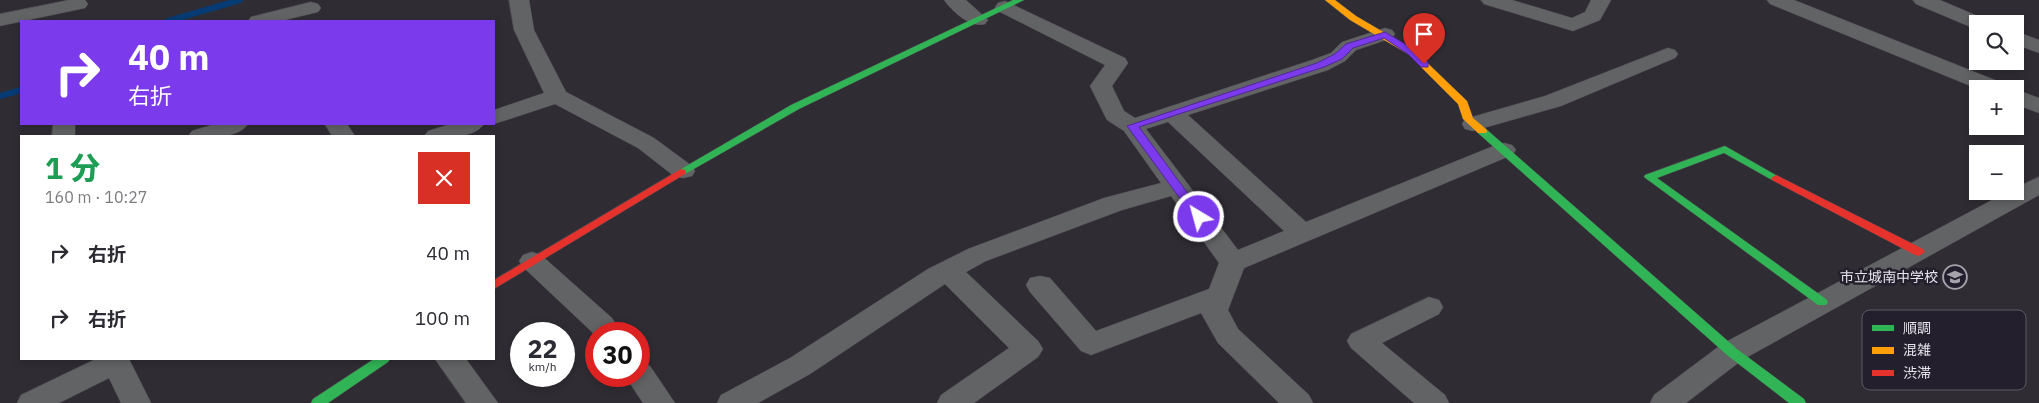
<!DOCTYPE html>
<html lang="ja">
<meta charset="utf-8">
<style>
:root{--surface:#fff;--page:#f2f2f3;--text:#2b2b33;--muted:#7c7c81}
body{margin:0;font-family:"IBM Plex Sans","Noto Sans JP",sans-serif;background:var(--page);color:var(--text);height:100vh;display:flex;flex-direction:column;font-size:19px;white-space:nowrap}
*{box-sizing:border-box;margin:0}
p{font-size:16px;color:var(--muted)}
.icon{flex:none;width:28px;height:28px;fill:none;stroke:currentColor;stroke-width:2;stroke-linecap:round;stroke-linejoin:round}
.map{position:relative;flex:1;overflow:hidden}
.drawer{position:absolute;left:20px;top:135px;width:475px;height:225px;display:flex;flex-direction:column;background:var(--surface);border-radius:0px;box-shadow:0 2px 8px #0003}
.drawer>*{flex:none}
.top-card{position:absolute;left:20px;top:20px;width:475px;height:105px;border-radius:0px;box-shadow:0 2px 8px #0003;background:#7c3aed;color:#fff;overflow:hidden}
.tools{position:absolute;left:1969px;top:15px;display:grid;gap:10px}
.tools a{display:grid;place-items:center;width:55px;height:55px;border-radius:0px;background:var(--surface);box-shadow:0 2px 8px #0003;font-size:25px}
.speed{position:absolute;left:510px;top:322px;display:flex;gap:10px;font-size:25px;font-weight:700;text-align:center}
.speed>*{display:grid;place-content:center;width:65px;height:65px;border-radius:50%;background:var(--surface);box-shadow:0 2px 8px #0003;line-height:1}
.speed small{font-size:12px;font-weight:400}
.speed .limit{border:8px solid #d22;background:#fff;color:#111}
.pin{position:absolute;display:grid;place-items:center;width:42px;height:42px;color:#fff;margin:-51px -21px;border-radius:50% 50% 50% 0;rotate:-45deg;box-shadow:0 0 5px #0007}
.pin .icon{rotate:45deg}
.me{position:absolute;width:55px;margin:-28px;rotate:323deg;stroke-linejoin:round;filter:drop-shadow(0 0 4px #0008)}
.turn{display:flex;align-items:center;gap:18px;height:105px;padding:0 25px;font-size:22px}
.turn .icon{width:65px;height:65px;stroke-width:2.5}
.turn b{display:block;font-size:35px;line-height:42px}
.round{display:grid;place-items:center;flex:none;width:52px;height:52px;border-radius:0px;background:var(--page)}
.summary{display:flex;align-items:center;justify-content:space-between;height:85px;padding:0 25px}
h1{font-size:30px;font-weight:800;line-height:38px;color:#1e9e55}
ul{padding:0;list-style:none}
li{display:flex;align-items:center;gap:15px;height:65px;padding:0 25px}
li div{flex:1}
li b{display:block;font-size:19px}
li em{font-style:normal}
.map>svg:first-child{display:block}
.lines{fill:none;stroke-linecap:round;stroke-linejoin:round}
.stream{stroke:#063b73;stroke-width:6}
.street-casing{stroke:#4c4a50;stroke-width:1}
.fast-casing{stroke:#4c4a50;stroke-width:1}
.slow-casing{stroke:#4c4a50;stroke-width:1}
.jam-casing{stroke:#4c4a50;stroke-width:1}
.street{fill:#626364;fill-rule:evenodd}
.fast{fill:#30b455;fill-rule:evenodd}
.slow{fill:#ff9f0a;fill-rule:evenodd}
.jam{fill:#e5322d;fill-rule:evenodd}
.route{fill:#7c3aed;stroke:#51269a}
.labels{text-anchor:middle;dominant-baseline:central;stroke-width:5;stroke-linejoin:round;paint-order:stroke}
.poi-label{font-size:14px;fill:#e6e3ec;stroke:#241f2c;text-anchor:end}
.key{fill:#241f2c;stroke:#5e5a66;stroke-width:1}
.key-label{font-size:14px;fill:#e6e3ec}
</style>
<div class="map">
<svg width="2039" height="403" viewBox="0 0 2039 403">
<rect width="100%" height="100%" fill="#2f2c33"/>
<g class="lines">
<path class="stream" d="M168,21L240,0
M0,96L21,90"/>
<g class="street-casing">
<path id="street" d="M69,0H85L88,4L85,8L0,26V14Z
M509,0H529L534,30L566,92L654,138L692,166L695,171L692,176L683,178L674,176L638,148L555,104L494,124V110L544,93L514,30Z
M944,0H966L988,20L985,24C970,28 953,12 944,0Z
M1481,0H1512L1572,18L1585,12L1591,0H1611L1600,20L1573,31L1484,4Z
M1767,0H1794L2005,84L2008,89H1978L1770,4Z
M1913,0H1940L1987,20L1990,24H1978V29L1973,28L1916,4Z
M1005,1L1125,58L1128,63L1112,86L1124,111L1135,118L1312,60L1331,53L1342,42L1385,28L1392,30L1395,34L1392,38L1356,50L1345,61L1328,70L1188,115L1306,222L1496,145L1504,143L1512,145L1516,150L1512,155L1244,268L1228,310L1238,329L1309,395L1313,403H1279L1218,343L1201,313L1091,355L1081,351L1030,292L1026,285L1030,278L1040,276L1050,278L1096,331L1209,289L1219,263L1171,196L1122,210L986,261L966,272L1038,341L1043,349L1038,357L974,403H937L941,395L1009,348L945,284L810,374L758,403H717L721,395L790,358L928,269L968,249L1104,198L1161,183L1124,131L1107,120L1090,86L1105,65L998,11L995,7L998,3ZM1168,122L1284,231L1238,250L1146,129Z
M311,2L318,4L321,8L318,12L281,21H248L251,17Z
M2015,31L2039,40V53L2015,44Z
M1668,48L1675,50L1678,54L1675,58L1561,106L1473,131L1465,129L1462,124L1465,119L1545,96Z
M2015,89L2039,98V113L2015,104Z
M53,124H75V136H52Z
M215,124H248C237,140 205,137 188,136L192,131Z
M325,124H347L355,136H332Z
M451,124H484C473,140 441,137 424,136L428,131Z
M2039,177V195L1742,360L1686,403H1650L1654,395L1722,344L2009,191H2015V188Z
M532,252L541,255L612,318L622,334H596V339L592,332L523,267L519,261L523,255Z
M1429,297L1439,300L1443,307L1439,314L1382,343L1445,395L1449,403H1414L1351,348L1347,341L1351,334Z
M96,359H129L151,403H121L109,378L59,403H17L21,395Z
M435,359H466L498,403H466Z
M639,363L650,366L675,403H643L625,376H639Z"/>
</g>
<g class="fast-casing">
<path id="fast" d="M1013,0H1024L799,109L685,174L681,175L676,172L791,105Z
M1482,128L1486,129L1737,349L1804,399L1806,403H1789L1727,355L1478,133L1477,131L1478,129Z
M1725,146L1781,178L1776,181L1772,180L1724,153L1657,178L1826,299L1828,302L1826,305H1818L1644,177L1645,175Z
M374,359H390L388,362L328,403H311L313,399Z"/>
</g>
<g class="slow-casing">
<path id="slow" d="M1325,0H1335L1356,16L1414,50L1467,101L1473,118L1486,129L1487,131L1486,133H1478L1463,119L1458,104L1408,54L1350,20Z"/>
</g>
<g class="jam-casing">
<path id="jam" d="M681,169L685,170L686,172L685,174L494,289V280Z
M1776,175L1923,249L1925,252L1919,256L1915,255L1772,180L1771,178Z"/>
</g>
<use href="#street" class="street"/>
<use href="#fast" class="fast"/>
<use href="#slow" class="slow"/>
<use href="#jam" class="jam"/>
</g>
<path class="route" d="M1385,32L1415,50L1428,62V67H1421L1408,54L1384,38L1353,48L1342,59L1324,67L1139,127L1203,214V219H1195L1127,126L1317,63L1335,54L1346,44Z"/>
<defs>
<g id="school-ring" transform="scale(1.25)"><circle r="9.5" fill="#241f2c" stroke="#a6a3ab" stroke-width="1.5"/><path d="M0-5L7-2L0 1L-7-2ZM-4 1L0 2.5L4 1V4Q0 6-4 4Z" fill="#a6a3ab"/></g>
</defs>
<g fill-rule="evenodd">
<use href="#school-ring" x="1955" y="277"/>
</g>
<g class="labels">
<g class="poi-label">
<text x="1938" y="277">市立城南中学校</text>
</g>
</g>
<rect x="1862" y="310" width="164" height="80" rx="8" class="key"/>
<rect x="1872" y="325" width="22" height="6" fill="#30b455"/>
<rect x="1872" y="347" width="22" height="7" fill="#ff9f0a"/>
<rect x="1872" y="370" width="22" height="6" fill="#e5322d"/>
<g class="key-label">
<text x="1903" y="333">順調</text>
<text x="1903" y="355">混雑</text>
<text x="1903" y="378">渋滞</text>
</g>
</svg>
<div class="tools">
<a><svg class="icon" aria-label="search" viewBox="0 0 24 24"><circle cx="10" cy="10" r="6"/><path d="M15 15l6 6"/></svg></a>
<a>+</a>
<a>−</a>
</div>
<div class="speed"><div>22<small>km/h</small></div><div class="limit">30</div></div>
<div class="pin" style="left:1424px;top:64px;background:#d93025"><svg class="icon" aria-label="arrive" viewBox="0 0 24 24"><path d="M6 21V4h12l-3 4 3 4H6"/></svg></div>
<svg class="me" style="left:1199px;top:217px" viewBox="-20 -20 40 40"><circle r="17" fill="#7c3aed" stroke="#fff" stroke-width="3"/><path d="M0-11L8 9 0 5-8 9z" fill="#fff"/></svg>
<div class="top-card">
<div class="turn"><svg class="icon" aria-label="right" viewBox="0 0 24 24"><path d="M7 20v-9h11M14 6l5 5-5 5"/></svg><div><b>40 m</b>右折</div></div>
</div>
<section class="drawer">
<div class="summary"><div><h1>1 分</h1><p>160 m · 10:27</p></div><a class="round" style="background:#d93025;color:#fff"><svg class="icon" aria-label="close" viewBox="0 0 24 24"><path d="M6 6l12 12M18 6L6 18"/></svg></a></div>
<ul>
<li><svg class="icon" aria-label="right" viewBox="0 0 24 24"><path d="M7 20v-9h11M14 6l5 5-5 5"/></svg><div><b>右折</b></div><em>40 m</em></li>
<li><svg class="icon" aria-label="right" viewBox="0 0 24 24"><path d="M7 20v-9h11M14 6l5 5-5 5"/></svg><div><b>右折</b></div><em>100 m</em></li>
</ul>
</section>
</div>
